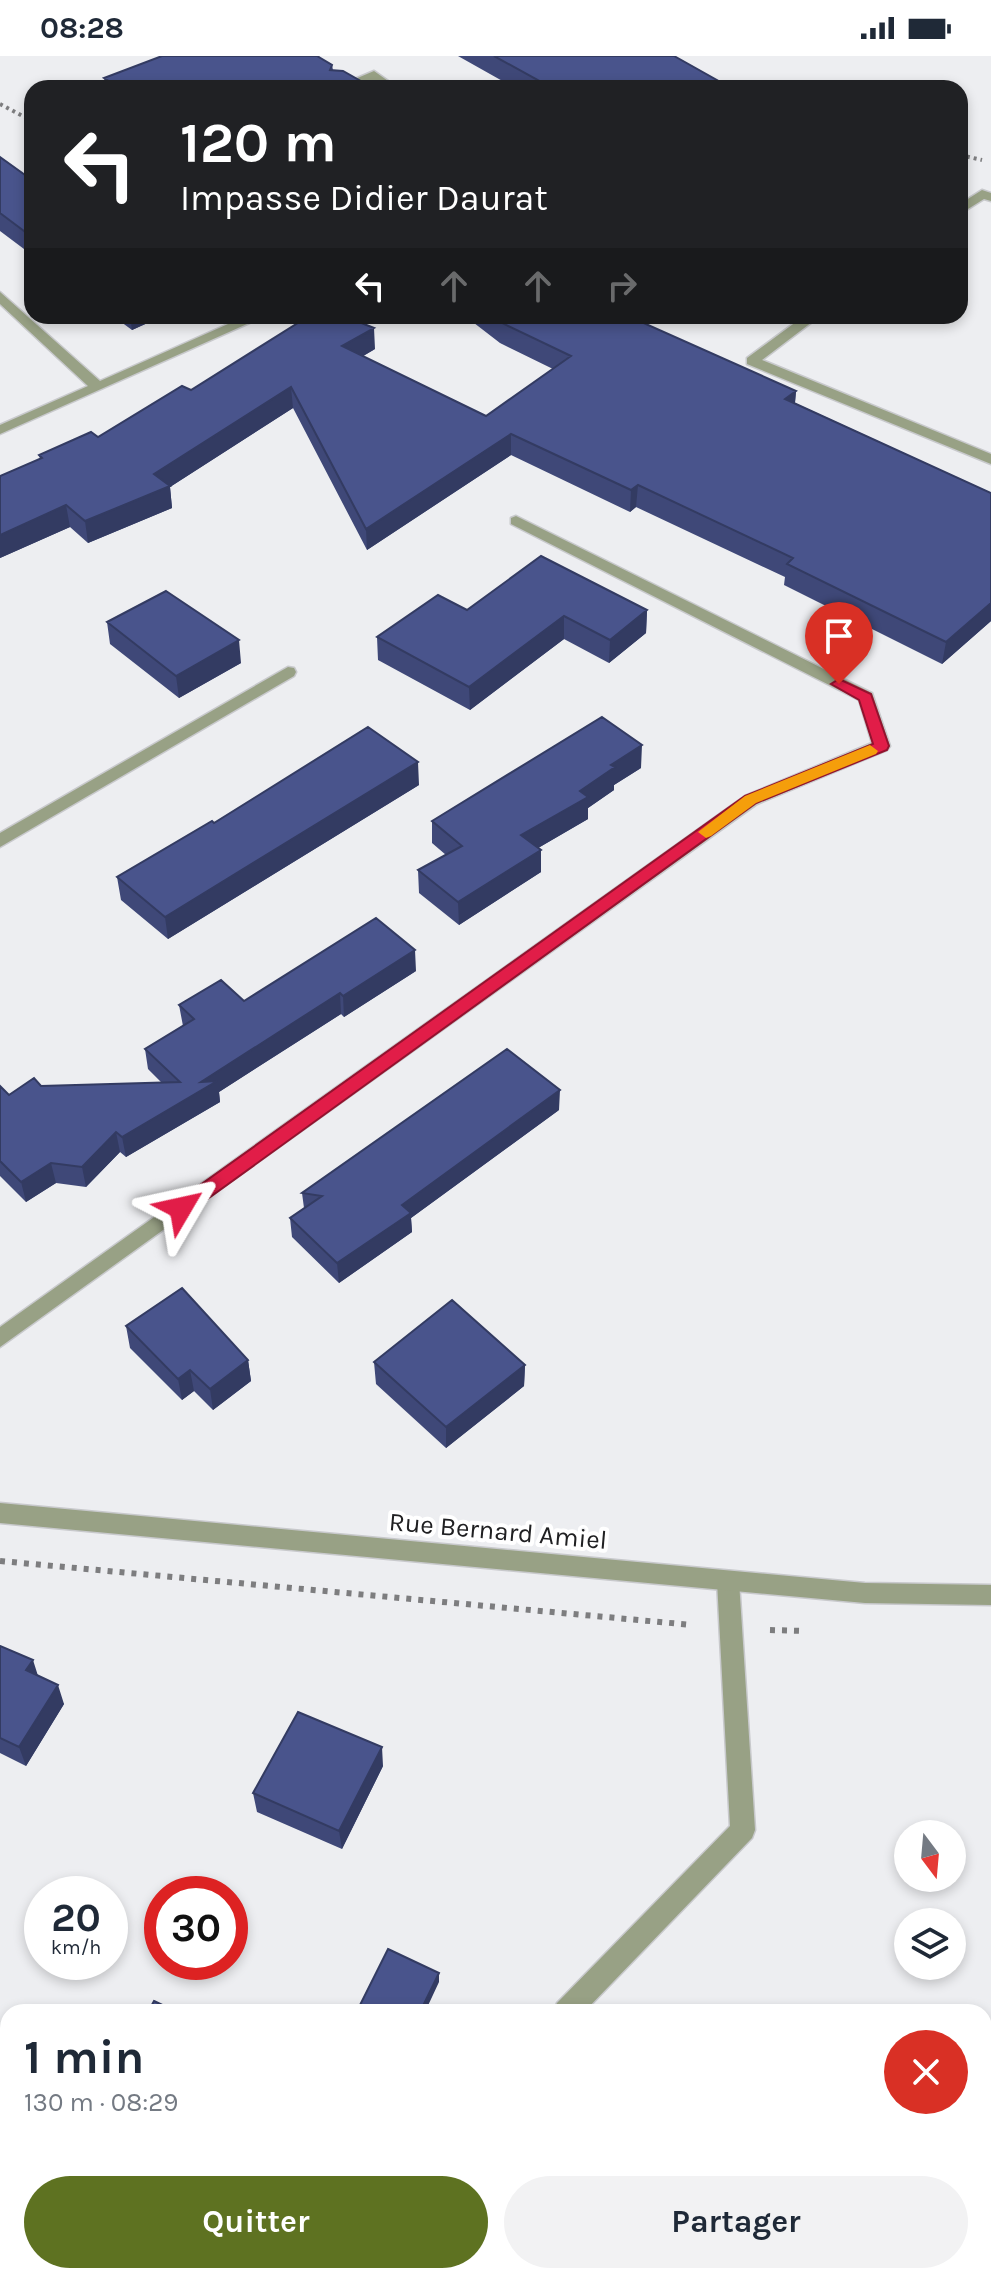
<!DOCTYPE html>
<html lang="fr">
<meta charset="utf-8">
<style>
:root{--surface:#fff;--page:#f2f2f3;--text:#1f2937;--muted:#747a83;--accent:#5e7221}
body{margin:0;font-family:Karla,sans-serif;background:var(--page);color:var(--text);height:100vh;display:flex;flex-direction:column;font-size:30px;white-space:nowrap}
*{box-sizing:border-box;margin:0}
p{font-size:26px;color:var(--muted)}
.icon{flex:none;width:44px;height:44px;fill:none;stroke:currentColor;stroke-width:2;stroke-linecap:round;stroke-linejoin:round}
.map{position:relative;flex:1;overflow:hidden}
.panel{position:absolute;left:0px;top:1948px;width:992px;height:280px;display:flex;flex-direction:column;background:var(--surface);border-radius:24px 24px 0 0;box-shadow:0 4px 12px #0003}
.panel>*{flex:none}
.top-card{position:absolute;left:24px;top:24px;width:944px;height:244px;border-radius:24px;box-shadow:0 4px 12px #0003;background:#202124;color:#fff;overflow:hidden}
.needle{width:52px;rotate:164deg}
.buttons{position:absolute;left:894px;top:1764px;display:grid;gap:16px}
.buttons a{display:grid;place-items:center;width:72px;height:72px;border-radius:50%;background:var(--surface);box-shadow:0 4px 12px #0003;font-size:40px}
.speed{position:absolute;left:24px;top:1820px;display:flex;gap:16px;font-size:40px;font-weight:700;text-align:center}
.speed>*{display:grid;place-content:center;width:104px;height:104px;border-radius:50%;background:var(--surface);box-shadow:0 4px 12px #0003;line-height:1}
.speed small{font-size:20px;font-weight:400}
.speed .limit{border:12px solid #d22;background:#fff;color:#111}
.pin{position:absolute;display:grid;place-items:center;width:68px;height:68px;color:#fff;margin:-82px -34px;border-radius:50% 50% 50% 0;rotate:-45deg;box-shadow:0 0 8px #0007}
.pin .icon{rotate:45deg}
.me{position:absolute;width:88px;margin:-44px;rotate:54deg;stroke-linejoin:round;filter:drop-shadow(0 0 6px #0008)}
.turn{display:flex;align-items:center;gap:28px;height:168px;padding:0 24px;font-size:36px}
.turn .icon{width:104px;height:104px;stroke-width:2.5}
.turn b{display:block;font-size:56px;line-height:68px}
.lanes{display:flex;align-items:center;height:76px;padding:0 24px;background:#0003;justify-content:center;gap:40px;direction:ltr}
.lanes .off{opacity:.35}
.round{display:grid;place-items:center;flex:none;width:84px;height:84px;border-radius:42px;background:var(--page)}
.summary{display:flex;align-items:center;justify-content:space-between;height:136px;padding:0 24px}
h1{font-size:48px;font-weight:700;line-height:60px}
.action{display:flex;gap:16px;margin-top:auto;padding:16px 24px}
.action a{flex:1;height:92px;border-radius:48px;background:var(--accent);color:#fff;font-size:32px;font-weight:700;line-height:92px;text-align:center}
.action a+a{background:var(--page);color:var(--text)}
.status{display:flex;justify-content:space-between;align-items:center;height:56px;padding:0 40px;background:var(--surface);direction:ltr}
.status svg{height:22px;fill:currentColor}
.map>svg:first-child{display:block}
.lines{fill:none;stroke-linecap:round;stroke-linejoin:round}
.service-casing{stroke:#c8c9cc;stroke-width:3}
.minor-casing{stroke:#c8c9cc;stroke-width:3}
.tertiary-casing{stroke:#c8c9cc;stroke-width:3}
.path-far1{stroke:#7d7d7f;stroke-width:4;stroke-dasharray:3 4;stroke-linecap:butt}
.path{stroke:#7d7d7f;stroke-width:6;stroke-dasharray:5 7;stroke-linecap:butt}
.service{fill:#98a185;fill-rule:evenodd}
.minor{fill:#98a185;fill-rule:evenodd}
.tertiary{fill:#98a185;fill-rule:evenodd}
.wall{fill:#3f4878}
.shaded-wall{fill:#333b62}
.building{fill:#49548c;stroke:#333b62;stroke-width:2}
.route{fill:#e11d48;stroke:#92132f;stroke-width:2}
.slow{fill:#f59e0b}
.labels{text-anchor:middle;dominant-baseline:central;stroke-width:8;stroke-linejoin:round;paint-order:stroke}
.street-label{font-size:26px;fill:#202022;stroke:#fff}
</style>
<div class="status"><b>08:28</b><svg viewBox="0 0 49 12"><path d="M0 12V9h3v3zM5 12V6h3v6zM10 12V3h3v9zM15 12V0h3v12zM26 1h20v11H26zM47 4h2v5h-2z"/></svg></div>
<div class="map">
<svg width="991" height="2228" viewBox="0 0 991 2228">
<rect width="100%" height="100%" fill="#edeef1"/>
<g class="lines">
<g class="service-casing">
<path id="service" d="M374,15L398,32H384L373,24L351,32H334Z
M0,236L100,325L246,260H265L0,378V369L88,330L0,248Z"/>
</g>
<g class="minor-casing">
<path id="minor" d="M982,134L991,137V145L984,143L960,158V148Z
M804,260H820L762,304L991,398V408L747,308V302Z
M516,460L872,637L890,690L887,694L757,748L0,1291V1271L745,740L872,687L859,644L511,468V462Z
M288,611L294,612L296,616L294,620L0,791V777Z
M728,1515L736,1518L739,1525L755,1774L752,1782L584,1956H553L557,1947L730,1770L717,1525L720,1518Z
M304,2220H334L331,2228H301Z"/>
</g>
<g class="tertiary-casing">
<path id="tertiary" d="M0,1447L865,1527L991,1529V1549L865,1547L0,1467Z"/>
</g>
<path class="path-far1" d="M0,48L32,65
M960,99L982,104"/>
<path class="path" d="M0,1505L692,1569
M770,1574L804,1575"/>
<use href="#service" class="service"/>
<use href="#minor" class="minor"/>
<use href="#tertiary" class="tertiary"/>
</g>
<path class="wall" d="M162,0H320L318,1L332,9L333,14L373,32H106L104,22Z
M458,0H674L731,32H515Z
M0,101L32,124V199L0,175Z
M113,260H163L132,274Z
M465,260H658L646,269L796,335L795,347L991,437V565L942,608L784,529L785,521L636,451L630,456L511,399L367,494L293,352L170,431L172,452L88,487L70,471L0,502V420L40,403L39,399L98,381L191,334L375,293L363,300L486,360L553,313L500,287Z
M467,554H647L646,577L609,607L564,583L470,654L378,604L377,581Z
M107,566L241,607L179,642L110,588Z
M641,712L614,729V734L588,752V763L538,792L541,794V816L459,869L419,837L418,814L446,799L432,787V765Z
M419,729L168,883L121,844L117,821L214,767Z
M416,915L344,961L341,958L219,1036L220,1046L126,1101L120,1096L86,1131L56,1127L26,1146L0,1120V1030L9,1039L41,1030L162,1027L148,1013L145,993L183,970L179,949L244,945Z
M559,1054L411,1162L412,1176L339,1227L292,1181L290,1162L304,1152L302,1137Z
M126,1270L248,1304L251,1325L213,1354L194,1335L182,1344L130,1292Z
M374,1306L525,1309L524,1330L446,1392L376,1328Z
M0,1590L38,1620L64,1648L26,1710L0,1697Z
M383,1710L342,1793L257,1756L253,1737Z"/>
<path class="shaded-wall" d="M130,260H163L132,274Z
M628,260H658L626,282Z
M374,272L375,293L343,312L342,290Z
M291,331L293,352L170,431L172,452L88,487L85,465L154,418Z
M796,335L794,357L785,343Z
M511,378V399L367,494L366,473Z
M638,429L636,451L630,456L631,434Z
M66,449L70,471L0,502V479Z
M991,547V565L942,608L946,586Z
M647,554L646,577L609,607L610,584Z
M564,560V583L470,654L469,631Z
M239,584L241,607L179,642L176,620Z
M642,689L641,712L614,729V734L588,752V763L521,802V779L580,735L611,709Z
M418,706L419,729L168,883L165,861Z
M541,794V816L459,869L458,846Z
M415,894L416,915L344,961L343,940Z
M340,937L341,958L219,1036L220,1046L126,1101L122,1081L201,1026Z
M560,1034L559,1054L411,1162L412,1176L339,1227L337,1207L402,1149Z
M116,1076L120,1096L86,1131L82,1111Z
M51,1107L56,1127L26,1146L21,1126Z
M248,1304L251,1325L213,1354L210,1333Z
M525,1309L524,1330L446,1392V1371Z
M190,1314L194,1335L182,1344L178,1323Z
M33,1604L39,1623L26,1614Z
M58,1629L64,1648L26,1710L19,1691Z
M382,1691L383,1710L342,1793L339,1775Z
M439,1917V1926L425,1956H420Z
M69,2220H83L79,2228H65Z"/>
<path class="building" d="M162,0H317L332,9L330,14L343,15L373,32H120L104,22Z
M494,0H674L731,32H552Z
M0,101L32,124V181L0,157Z
M309,260H344L374,272L342,290L486,360L571,300L500,266L492,260H628L796,335L785,343L991,437V547L946,586L787,508L793,502L638,429L631,434L511,378L366,473L291,331L154,418L170,430L85,465L66,449L0,479V420L42,402L39,399L91,376L98,381L182,330L191,334Z
M541,500L647,554L610,584L564,560L469,631L377,581L438,539L467,554Z
M166,535L239,584L176,620L107,566Z
M602,661L642,689L611,709L615,711L580,735L588,741L521,779L541,794L458,846L418,814L462,790L432,765Z
M368,671L418,706L165,861L117,821L212,765L214,767Z
M376,862L415,894L343,940L340,937L201,1026L217,1025L122,1081L116,1076L82,1111L51,1107L21,1126L0,1105V1030L9,1039L34,1022L41,1030L180,1026L145,993L194,963L179,949L221,924L244,945Z
M507,993L560,1034L402,1149L411,1157L337,1207L290,1162L322,1140L302,1137Z
M182,1232L248,1304L210,1333L190,1314L178,1323L126,1270Z
M452,1244L525,1309L446,1371L374,1306Z
M0,1590L33,1604L26,1614L58,1629L19,1691L0,1682Z
M298,1656L382,1691L339,1775L253,1737Z
M388,1893L439,1917L420,1956H359L357,1955Z
M154,1945L177,1956H148Z
M0,2189L8,2193V2220H69L65,2228H0Z
M484,2220H495L511,2228H480Z"/>
<path class="route" d="M839,623L871,638L889,690L887,694L756,747L188,1157H175L172,1152L175,1147L745,740L873,688L859,644L831,628Z"/>
<path class="slow" d="M870,689L878,695L876,698L756,747L711,780L706,782L698,776L745,740Z"/>
<g class="labels">
<g class="street-label">
<text transform="translate(498 1475) rotate(5)">Rue Bernard Amiel</text>
</g>
</g>
</svg>
<div class="buttons">
<a><svg class="needle" viewBox="-14 -14 28 28"><path d="M0-13l5 13h-10z" fill="#e53935"/><path d="M0 13l5-13h-10z" fill="#747a83"/></svg></a>
<a><svg class="icon" aria-label="layers" viewBox="0 0 24 24"><path d="M12 4l9 5-9 5-9-5zM3 14l9 5 9-5"/></svg></a>
</div>
<div class="speed"><div>20<small>km/h</small></div><div class="limit">30</div></div>
<div class="pin" style="left:839px;top:628px;background:#d93025"><svg class="icon" aria-label="arrive" viewBox="0 0 24 24"><path d="M6 21V4h12l-3 4 3 4H6"/></svg></div>
<svg class="me" style="left:181px;top:1152px" viewBox="-20 -20 40 40"><path d="M0-17L14 15 0 8-14 15z" fill="#e11d48" stroke="#fff" stroke-width="4"/></svg>
<div class="top-card">
<div class="turn"><svg class="icon" aria-label="left" viewBox="0 0 24 24"><path d="M17 20v-9H6M10 6l-5 5 5 5"/></svg><div><b>120 m</b>Impasse Didier Daurat</div></div>
<div class="lanes"><svg class="icon" aria-label="left" viewBox="0 0 24 24"><path d="M17 20v-9H6M10 6l-5 5 5 5"/></svg><svg class="icon off" aria-label="ahead" viewBox="0 0 24 24"><path d="M12 20V5M6 11l6-6 6 6"/></svg><svg class="icon off" aria-label="ahead" viewBox="0 0 24 24"><path d="M12 20V5M6 11l6-6 6 6"/></svg><svg class="icon off" aria-label="right" viewBox="0 0 24 24"><path d="M7 20v-9h11M14 6l5 5-5 5"/></svg></div>
</div>
<section class="panel">
<div class="summary"><div><h1>1 min</h1><p>130 m · 08:29</p></div><a class="round" style="background:#d93025;color:#fff"><svg class="icon" aria-label="close" viewBox="0 0 24 24"><path d="M6 6l12 12M18 6L6 18"/></svg></a></div>
<div class="action"><a>Quitter</a><a>Partager</a></div>
</section>
</div>
